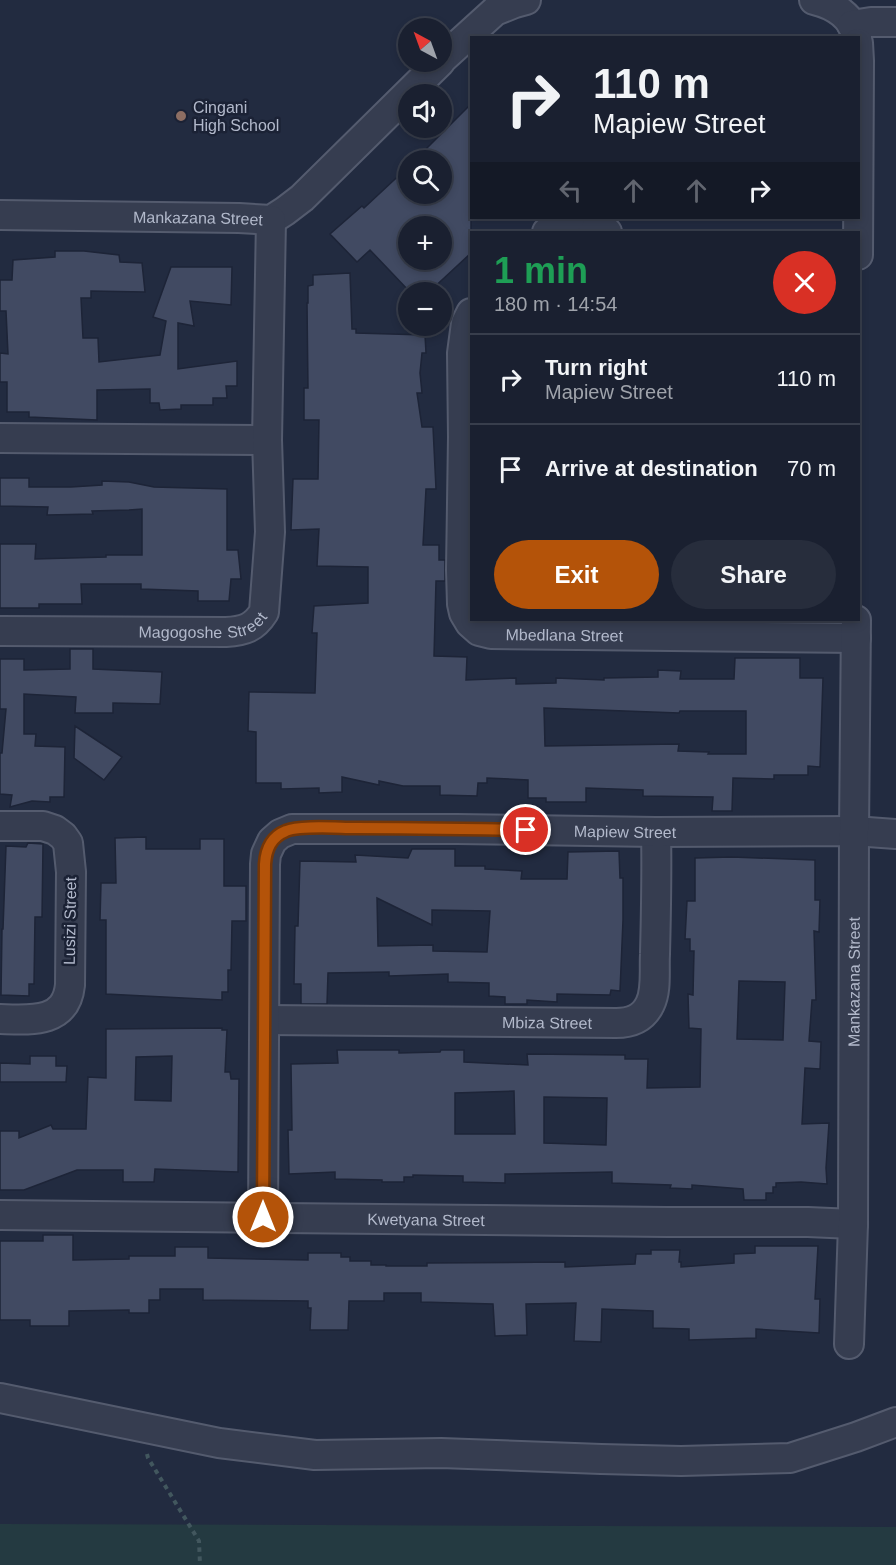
<!DOCTYPE html>
<meta charset="utf-8">
<style>
:root{--surface:#1a2030;--page:#272d3c;--text:#f1f3f6;--muted:#9fa3ab;--line:#383e4c;--accent:#b45309}
body{margin:0;font-family:Arial,sans-serif;background:var(--page);color:var(--text);height:100vh;display:flex;flex-direction:column;font-size:22px;white-space:nowrap}
*{box-sizing:border-box;margin:0}
p{font-size:20px;color:var(--muted)}
.icon{flex:none;width:33px;height:33px;fill:none;stroke:currentColor;stroke-width:2;stroke-linecap:round;stroke-linejoin:round}
.map{position:relative;flex:1;overflow:hidden}
.details{position:absolute;left:470px;top:231px;width:390px;height:390px;display:flex;flex-direction:column;background:var(--surface);border-radius:0px;box-shadow:0 3px 9px #0003,0 0 0 2px var(--line)}
.details>*{flex:none}
.hud{position:absolute;left:470px;top:36px;width:390px;height:183px;border-radius:0px;box-shadow:0 3px 9px #0003,0 0 0 2px var(--line);background:#1a2030;color:var(--text);overflow:hidden}
.needle{width:39px;rotate:319deg}
.tools{position:absolute;left:398px;top:18px;display:grid;gap:12px}
.tools a{display:grid;place-items:center;width:54px;height:54px;border-radius:50%;background:var(--surface);box-shadow:0 3px 9px #0003,0 0 0 2px var(--line);font-size:30px}
.pin{position:absolute;display:grid;place-items:center;width:51px;height:51px;color:#fff;margin:-26px;border:3px solid #fff;border-radius:50%;box-shadow:0 2px 6px #0007}
.me{position:absolute;width:66px;margin:-33px;rotate:0deg;stroke-linejoin:round;filter:drop-shadow(0 0 4px #0008)}
.turn{display:flex;align-items:center;gap:21px;height:126px;padding:0 24px;font-size:27px}
.turn .icon{width:78px;height:78px;stroke-width:2.5}
.turn b{display:block;font-size:42px;line-height:51px}
.lanes{display:flex;align-items:center;height:57px;padding:0 24px;background:#0003;justify-content:center;gap:30px;direction:ltr}
.lanes .off{opacity:.35}
.round{display:grid;place-items:center;flex:none;width:63px;height:63px;border-radius:32px;background:var(--page)}
.summary{display:flex;align-items:center;justify-content:space-between;height:102px;padding:0 24px}
h1{font-size:36px;font-weight:700;line-height:45px;color:#1e9e55}
.primary-button{display:flex;gap:12px;margin-top:auto;padding:12px 24px}
.primary-button a{flex:1;height:69px;border-radius:36px;background:var(--accent);color:#fff;font-size:24px;font-weight:700;line-height:69px;text-align:center}
.primary-button a+a{background:var(--page);color:var(--text)}
ul{padding:0;list-style:none}
li{display:flex;align-items:center;gap:18px;height:90px;padding:0 24px;border-top:2px solid var(--line)}
li div{flex:1}
li b{display:block;font-size:22px}
li em{font-style:normal}
.map>svg:first-child{display:block}
.green{fill:#243a41}
.building{fill:#414a62;stroke:#1d2437;stroke-width:1.5;fill-rule:evenodd}
.lines{fill:none;stroke-linecap:round;stroke-linejoin:round}
.minor-casing{stroke:#545b6e;stroke-width:32}
.path{stroke:#42575e;stroke-width:4;stroke-dasharray:4.5 4.5;stroke-linecap:butt}
.minor{stroke:#363d50;stroke-width:28}
.route-casing{stroke:#753606;stroke-width:15}
.route{stroke:#b45309;stroke-width:10}
.education-dot{fill:#8d6e63;stroke:#1b2235;stroke-width:2}
.labels{text-anchor:middle;dominant-baseline:central;stroke-width:5;stroke-linejoin:round;paint-order:stroke}
.poi-label{font-size:16px;fill:#b2b9cb;stroke:#1b2235;text-anchor:start}
.street-label{font-size:16px;fill:#b2b9cb;stroke:#1b2235}
</style>
<div class="map">
<svg width="896" height="1565" viewBox="0 0 896 1565">
<rect width="100%" height="100%" fill="#222b40"/>
<path class="green" d="M0,1524L896,1527V1565H0Z"/>
<path class="building" d="M471,104V253L429,292H410L370,250L357,262L330,234L362,206L364,208L408,167V194H441V160H415ZM408,226H441V260H408Z
M55,251H84L119,255L120,262L142,263L145,292L91,291V298H81L83,338H98L99,362L160,355L166,321L153,317L171,267H232L231,305L190,301L194,326L178,323V369L237,361V386H226L227,398H213V405H181V409L160,410L159,403H150V389L97,390V420L29,417V412H7V382H0V353L8,354L6,311H0V280H12L13,260L55,257Z
M350,273L352,329H356V333L425,335L426,353H422L420,373L422,393H417L422,427H433L436,489H426L423,545H439V560H445V581H436L434,656L467,657L466,680L516,678V684L556,683V678L604,680V678L658,677V670L681,671L680,679H734L735,658H800V678H823L820,767L808,766V775H774V779L733,778L732,811H712L713,797L643,796V790L586,788V802H546V798H528V780L487,778V783H478L477,796L440,795V786H403L379,781V785L342,777V792L319,793V788L281,789V783H256V732L248,731L249,692L315,693L317,633H312L314,606L368,603V567L317,566L319,529L291,530L293,479H318L319,420H304V388H308L307,303H308V286L313,285V275ZM544,708L679,713L680,711H746V754H708L709,752L678,751L679,744L545,746Z
M0,478H29V487H71L102,485V481L129,482L154,487L227,489V550H238L241,579H231L229,601H198V591L141,589V584H81L82,604H39V608H0V544H36L35,559L106,557V555H142V509L129,510L92,511L93,514L47,515L48,507L0,506Z
M70,649H93V669L162,672L160,704L113,703V713H75L76,697L24,694V734H36L35,746L65,747L64,797H50V802L32,801L10,807L12,795L0,794V753H2L6,709H0V659H24V670L70,669Z
M75,726L122,757L104,780L74,758Z
M146,837V849H200V839H224V886H246V921H232L231,970H228V992H222V1000L106,994V920H100L101,883H116L115,838Z
M28,843L43,844L42,917H35L34,984H29V996L1,995L2,929H3L6,846L26,847Z
M412,849H455V866H485V869L522,871L521,879H567L568,852L619,851L620,878H623V920L620,991L611,990L610,995L557,994V1002L527,1000V1004H505V997L489,996V983L448,982V974L389,976V972L328,973L327,1004H301V984H294L295,926H298L300,861L356,862L355,855L408,858ZM377,898L432,925V910L490,911L487,952L433,951V945L378,946Z
M732,857L815,860V900H820L819,932L814,931L816,1000H812L809,1041L821,1042L820,1069L805,1068L802,1124L829,1123L826,1168L827,1184L801,1182L776,1183V1187H773V1193H766V1200H744L743,1189L692,1185V1189L670,1188L671,1185L612,1183V1172L505,1174V1183L463,1182V1176L413,1175V1177H404V1182H382V1180L335,1179V1172L289,1174L288,1130H292L291,1064L338,1063L337,1050H399V1053L440,1052L441,1050H464V1062L528,1065L527,1054L625,1055V1059H648L647,1088L700,1087L701,1029L689,1028L688,994L693,995L694,951H690V939H685L687,901H695V858ZM739,981L785,982L783,1040L737,1039ZM514,1091L515,1134H455V1093ZM544,1097L607,1098L606,1145L544,1143Z
M222,1028V1030H227L225,1072H230L231,1079H239L238,1172L155,1169L154,1182H123V1170H77L24,1190H0V1131H19V1138L51,1125L53,1129H86L88,1077L106,1078V1029ZM172,1056L171,1101L135,1100L136,1057Z
M30,1056H56V1066H67L66,1082H0V1063L30,1064Z
M43,1235H73V1260L129,1259V1256H175V1247H208V1258L308,1260V1253H341V1257H350V1261H371V1265H386V1266H427V1263L565,1262V1267L635,1264L636,1254H651V1250H680L679,1262H681V1267L734,1263V1254L755,1253V1246H818L815,1299H820L819,1333L756,1329V1338L689,1340V1329L653,1328V1311L602,1309L601,1342L574,1341L576,1303L526,1304L527,1335L495,1336L493,1304L421,1302V1293H384V1301H349L348,1330H310L311,1308H308V1301L203,1300V1289H160V1300H149V1313H129V1310L69,1311V1326H30V1320H0V1241H43Z"/>
<g class="lines">
<g class="minor-casing">
<g id="minor">
<path d="M814,0C834,5 853,16 857,38"/>
<path d="M852,25L871,22H896"/>
<path d="M858,43L859,61L858,255"/>
<path d="M441,60L495,11L515,3L526,0"/>
<path id="s1" d="M0,215L239,218L271,220L285,211L302,198L440,62"/>
<path d="M586,218L598,223L607,232"/>
<path d="M547,232L561,221L570,218"/>
<path id="s2" d="M471,313L466,323L462,353L463,437L461,570L462,604L464,613L470,623L479,631L491,634L856,638"/>
<path d="M0,438L267,440"/>
<path id="s3" d="M0,631L226,632C244,631 254,628 264,612L270,532L267,440L271,220"/>
<path d="M0,826H43L55,830L63,836L68,843L71,872L70,985C66,1024 30,1020 0,1019"/>
<path id="s4" d="M265,1020L616,1023C630,1023 643,1019 650,1004C657,990 654,970 655,954C656,913 657,873 656,832"/>
<path id="s5" d="M0,1215L667,1222H808L853,1224"/>
<path id="s6" d="M263,1217L265,864L266,854L272,841L280,834L292,829H457L656,832L854,831L896,834"/>
<path id="s7" d="M849,1344L853,1224L854,831L856,620"/>
<path d="M0,1398L219,1443L315,1455L441,1453L601,1459L681,1461L790,1458L856,1437L896,1422"/>
</g>
</g>
<path class="path" d="M147,1454L148,1458L199,1541L200,1565"/>
<use href="#minor" class="minor"/>
</g>
<g class="lines">
<g class="route-casing">
<path id="route" d="M263,1217L265,864C266,849 271,837 286,831C300,825 338,828 355,828C412,828 469,829 526,830"/>
</g>
<use href="#route" class="route"/>
</g>
<circle class="education-dot" cx="181" cy="116" r="6"/>
<g class="labels">
<g class="poi-label">
<text x="193" y="107">Cingani<tspan x="193" dy="18">High School</tspan></text>
</g>
<g class="street-label">
<text stroke="none"><textPath href="#s1" startOffset="198">Mankazana Street</textPath></text>
<text stroke="none"><textPath href="#s3" startOffset="204">Magogoshe Street</textPath></text>
<text stroke="none"><textPath href="#s2" startOffset="411">Mbedlana Street</textPath></text>
<text stroke="none"><textPath href="#s6" startOffset="734">Mapiew Street</textPath></text>
<text transform="translate(70 921) rotate(-89)">Lusizi Street</text>
<text stroke="none"><textPath href="#s7" startOffset="362">Mankazana Street</textPath></text>
<text stroke="none"><textPath href="#s4" startOffset="282">Mbiza Street</textPath></text>
<text stroke="none"><textPath href="#s5" startOffset="426">Kwetyana Street</textPath></text>
</g>
</g>
</svg>
<div class="tools">
<a><svg class="needle" viewBox="-14 -14 28 28"><path d="M0-13l5 13h-10z" fill="#e53935"/><path d="M0 13l5-13h-10z" fill="#9fa3ab"/></svg></a>
<a><svg class="icon" aria-label="sound" viewBox="0 0 24 24"><path d="M4 9h4l5-4v14l-5-4H4zM17 9q2 3 0 6"/></svg></a>
<a><svg class="icon" aria-label="search" viewBox="0 0 24 24"><circle cx="10" cy="10" r="6"/><path d="M15 15l6 6"/></svg></a>
<a>+</a>
<a>−</a>
</div>
<div class="pin" style="left:526px;top:830px;background:#d93025"><svg class="icon" aria-label="arrive" viewBox="0 0 24 24"><path d="M6 21V4h12l-3 4 3 4H6"/></svg></div>
<svg class="me" style="left:263px;top:1217px" viewBox="-20 -20 40 40"><circle r="17" fill="#b45309" stroke="#fff" stroke-width="3"/><path d="M0-11L8 9 0 5-8 9z" fill="#fff"/></svg>
<div class="hud">
<div class="turn"><svg class="icon" aria-label="right" viewBox="0 0 24 24"><path d="M7 20v-9h11M14 6l5 5-5 5"/></svg><div><b>110 m</b>Mapiew Street</div></div>
<div class="lanes"><svg class="icon off" aria-label="left" viewBox="0 0 24 24"><path d="M17 20v-9H6M10 6l-5 5 5 5"/></svg><svg class="icon off" aria-label="ahead" viewBox="0 0 24 24"><path d="M12 20V5M6 11l6-6 6 6"/></svg><svg class="icon off" aria-label="ahead" viewBox="0 0 24 24"><path d="M12 20V5M6 11l6-6 6 6"/></svg><svg class="icon" aria-label="right" viewBox="0 0 24 24"><path d="M7 20v-9h11M14 6l5 5-5 5"/></svg></div>
</div>
<section class="details">
<div class="summary"><div><h1>1 min</h1><p>180 m · 14:54</p></div><a class="round" style="background:#d93025;color:#fff"><svg class="icon" aria-label="close" viewBox="0 0 24 24"><path d="M6 6l12 12M18 6L6 18"/></svg></a></div>
<ul>
<li><svg class="icon" aria-label="right" viewBox="0 0 24 24"><path d="M7 20v-9h11M14 6l5 5-5 5"/></svg><div><b>Turn right</b><p>Mapiew Street</p></div><em>110 m</em></li>
<li><svg class="icon" aria-label="arrive" viewBox="0 0 24 24"><path d="M6 21V4h12l-3 4 3 4H6"/></svg><div><b>Arrive at destination</b></div><em>70 m</em></li>
</ul>
<div class="primary-button"><a>Exit</a><a>Share</a></div>
</section>
</div>
